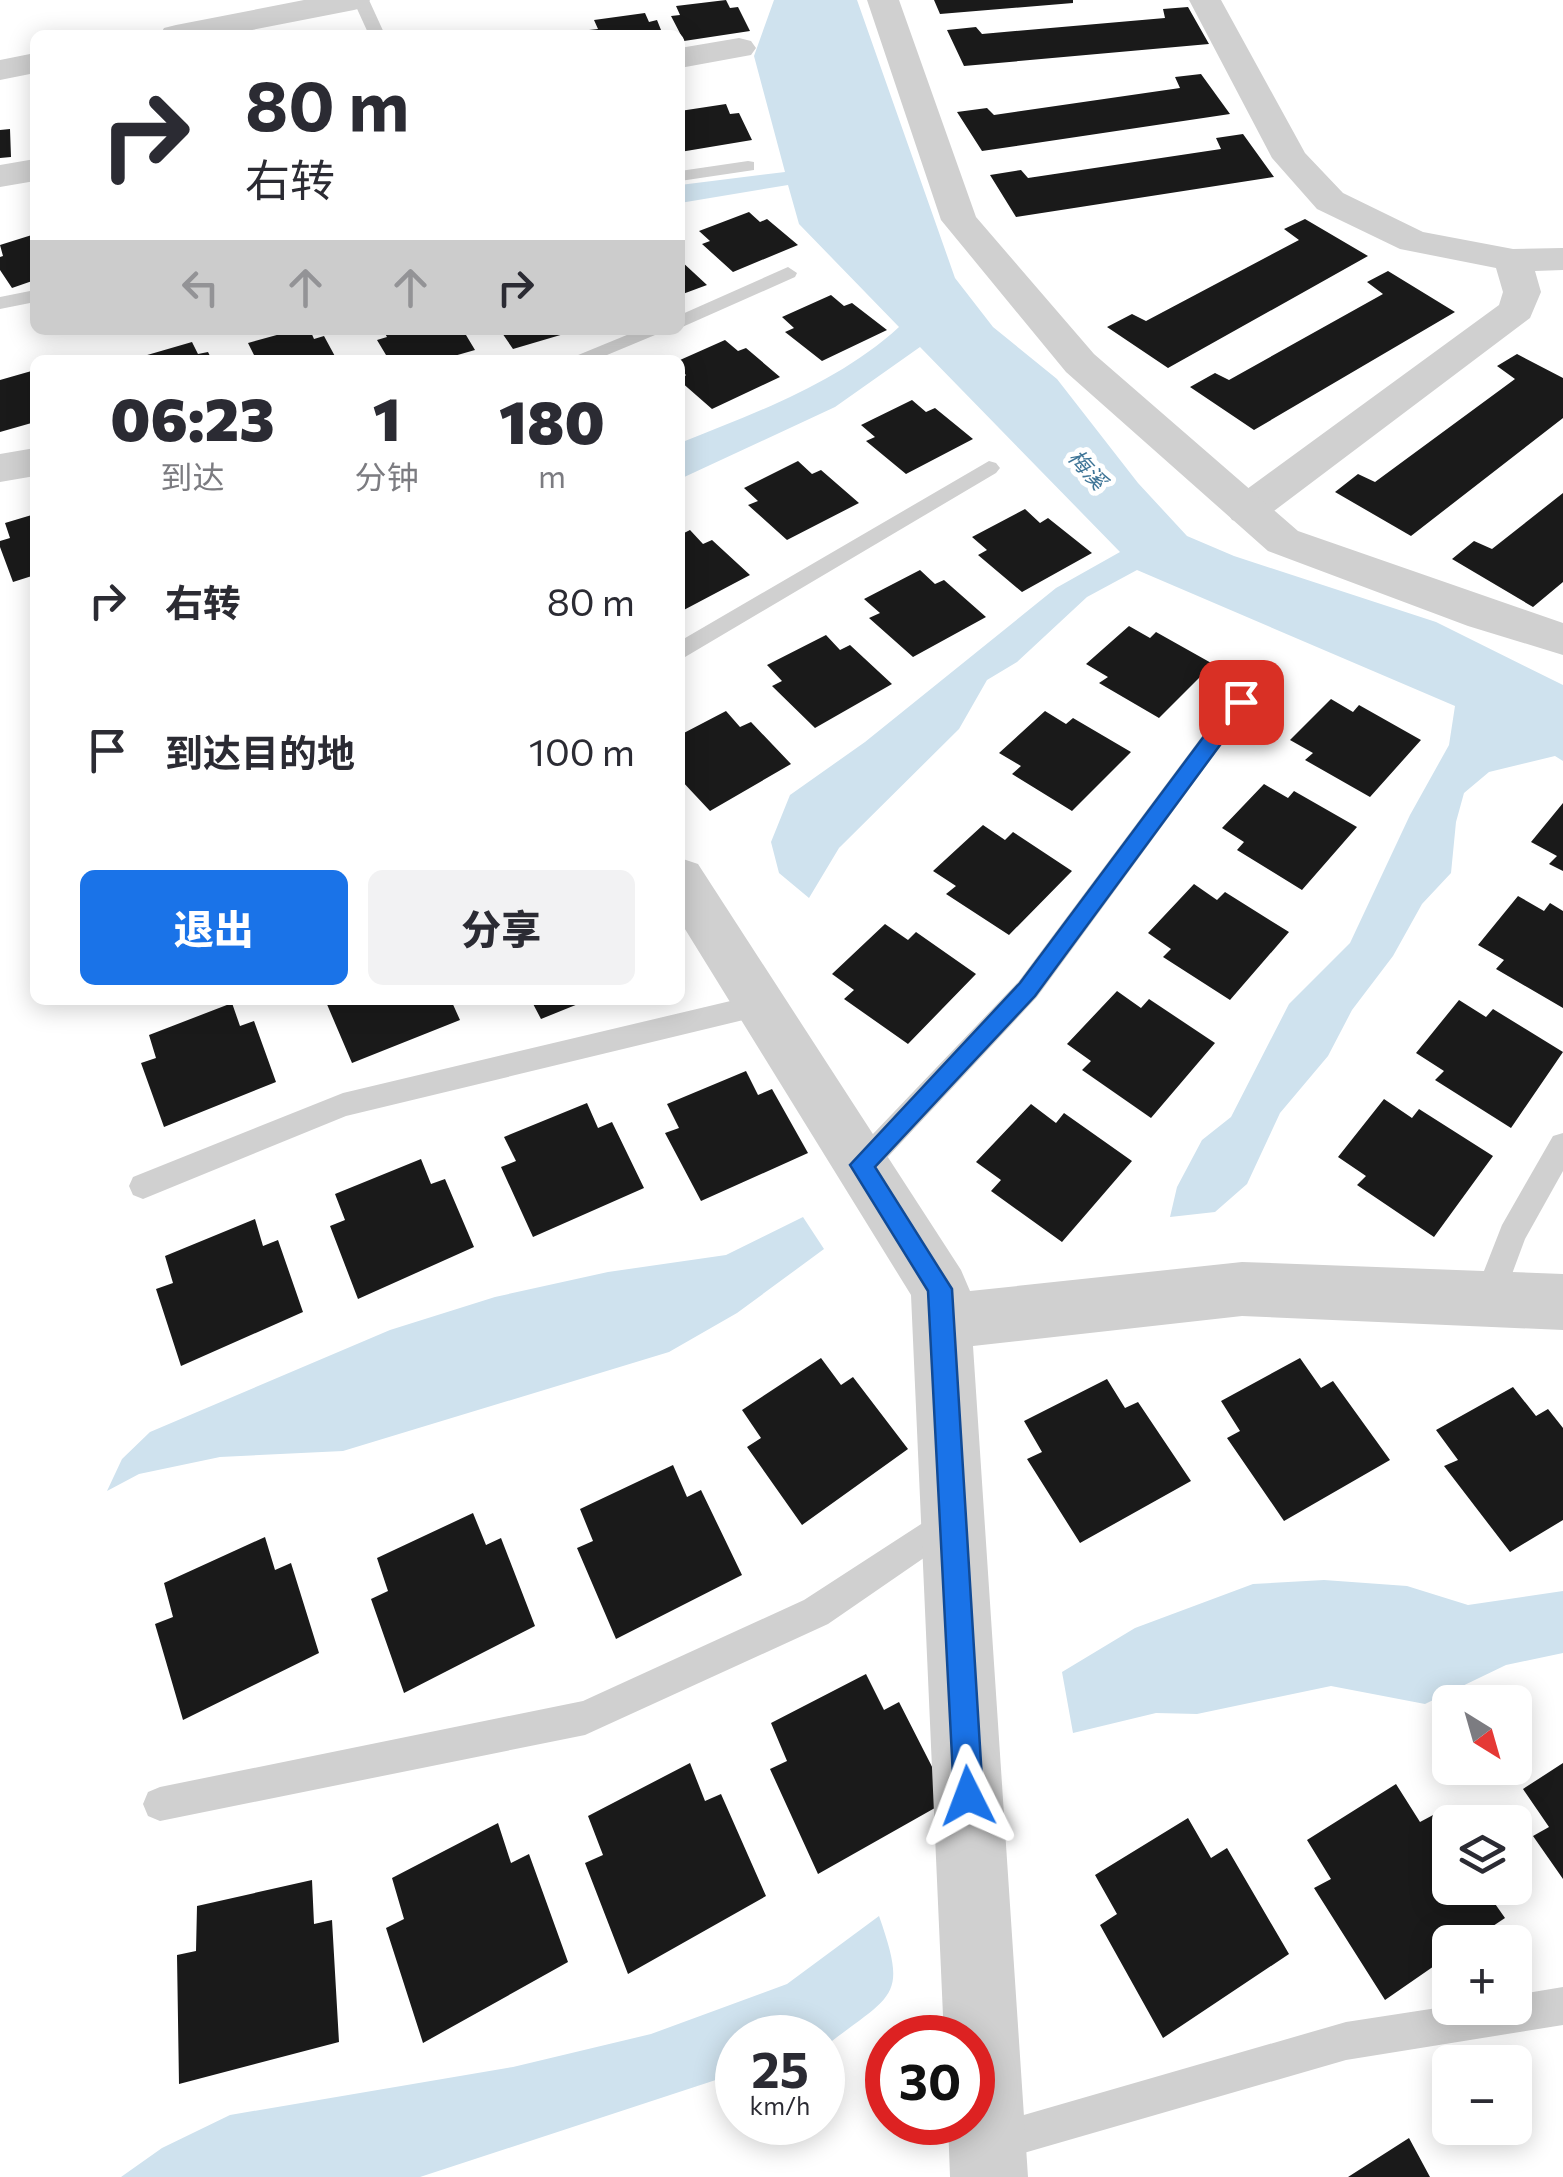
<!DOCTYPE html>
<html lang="zh">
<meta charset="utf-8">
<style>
:root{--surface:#fff;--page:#f2f2f3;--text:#2b2b33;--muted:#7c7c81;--accent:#1a73e8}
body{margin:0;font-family:Commissioner,"Noto Sans SC",sans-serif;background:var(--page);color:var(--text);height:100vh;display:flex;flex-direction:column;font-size:38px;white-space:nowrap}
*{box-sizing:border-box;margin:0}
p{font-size:32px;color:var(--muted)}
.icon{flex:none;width:55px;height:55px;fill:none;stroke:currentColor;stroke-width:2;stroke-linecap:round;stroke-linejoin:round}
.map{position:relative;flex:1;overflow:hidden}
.drawer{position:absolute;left:30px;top:355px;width:655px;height:650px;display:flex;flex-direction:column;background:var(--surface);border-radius:15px;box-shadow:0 5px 25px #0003}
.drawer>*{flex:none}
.banner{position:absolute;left:30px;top:30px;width:655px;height:305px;border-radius:15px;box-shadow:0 5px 25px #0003;background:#fff;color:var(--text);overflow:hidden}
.needle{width:65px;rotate:143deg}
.buttons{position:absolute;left:1432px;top:1685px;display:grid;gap:20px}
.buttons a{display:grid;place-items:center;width:100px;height:100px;border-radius:15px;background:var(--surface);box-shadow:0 5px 25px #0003;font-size:50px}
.speed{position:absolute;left:715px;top:2015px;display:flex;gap:20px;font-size:50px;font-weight:700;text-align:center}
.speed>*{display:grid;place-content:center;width:130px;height:130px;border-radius:50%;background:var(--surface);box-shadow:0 5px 25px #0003;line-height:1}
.speed small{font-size:25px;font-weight:400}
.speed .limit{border:15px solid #d22;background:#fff;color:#111}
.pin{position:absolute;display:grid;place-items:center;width:85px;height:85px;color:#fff;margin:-42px;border-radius:20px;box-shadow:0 5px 15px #0006}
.me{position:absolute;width:110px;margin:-55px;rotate:357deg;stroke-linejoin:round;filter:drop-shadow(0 0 8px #0008)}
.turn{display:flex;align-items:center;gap:35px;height:210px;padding:0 50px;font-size:45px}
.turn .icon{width:130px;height:130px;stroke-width:2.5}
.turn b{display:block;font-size:70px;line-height:85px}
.lanes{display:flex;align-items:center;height:95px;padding:0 50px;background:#0003;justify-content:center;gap:50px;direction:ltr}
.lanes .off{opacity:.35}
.eta{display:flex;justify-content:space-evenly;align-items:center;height:170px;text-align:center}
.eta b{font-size:60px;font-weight:800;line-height:70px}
.button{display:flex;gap:20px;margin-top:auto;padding:20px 50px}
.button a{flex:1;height:115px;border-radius:15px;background:var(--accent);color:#fff;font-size:40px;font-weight:800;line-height:115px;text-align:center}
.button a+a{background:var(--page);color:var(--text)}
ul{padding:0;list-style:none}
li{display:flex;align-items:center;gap:30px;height:150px;padding:0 50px}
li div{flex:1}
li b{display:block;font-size:38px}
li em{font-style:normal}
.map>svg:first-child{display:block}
.water{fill:#cfe2ee}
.building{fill:#1a1a1a}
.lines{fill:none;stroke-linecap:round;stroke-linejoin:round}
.service{fill:#d0d0d0;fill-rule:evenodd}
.minor{fill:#d0d0d0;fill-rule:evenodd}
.tertiary{fill:#d0d0d0;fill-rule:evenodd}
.route{fill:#1a73e8;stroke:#114b97;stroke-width:2.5}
.labels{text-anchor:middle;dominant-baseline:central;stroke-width:10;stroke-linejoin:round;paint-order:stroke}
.far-water-label{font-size:22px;font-style:italic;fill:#3f7597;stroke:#fff}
</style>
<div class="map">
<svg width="1563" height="2177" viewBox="0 0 1563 2177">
<rect width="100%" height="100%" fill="#fff"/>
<path class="water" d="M774,0H857L955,278L993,327L1057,379L1138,483L1187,536L1234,556L1436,622L1563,685V761L1555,756L1489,772L1464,793L1456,822L1451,873L1422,904L1393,956L1352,1010L1328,1056L1280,1113L1247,1184L1215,1212L1170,1217L1177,1187L1202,1140L1231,1117L1289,1004L1350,943L1410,815L1449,745L1455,706L1137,570L1087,597L1017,662L987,680L959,729L839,848L809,898L779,873L771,842L790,795L865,742L1056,588L1120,552L920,347L835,407L680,479V443C755,413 838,383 899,327L799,224L788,185L680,203V185L785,172L754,56Z
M803,1217L824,1249L737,1313L669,1352L343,1451L220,1457L139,1474L107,1491L122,1459L150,1432L390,1330L495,1297L608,1272L726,1255Z
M1324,1580L1407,1586L1468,1605L1563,1591V1653L1506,1665L1425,1704L1331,1686L1197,1714L1156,1713L1073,1733L1062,1672L1135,1628L1253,1584Z
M879,1916C907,1996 895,1993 832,2041L823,2044L822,2038H738L737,2073L420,2177H121L162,2148L230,2115L513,2067L651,2034L787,1984Z"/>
<path class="building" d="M726,0L730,8L738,7L750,31L684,41L671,16L680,15L676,6Z
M934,0H1073V3L940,14Z
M1188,7L1209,44L964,66L947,30L976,27L982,34L1165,18L1163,9Z
M645,13L649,22L657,20L663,35H591L589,30L598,29L594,20Z
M1201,74L1230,114L982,151L957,112L987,108L994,115L1180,88L1175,77Z
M726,104L730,114L739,113L752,140L680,152V111Z
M10,129L11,157L0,158V130Z
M1243,134L1274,177L1016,217L990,175L1021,170L1028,178L1221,149L1216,138Z
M749,212L760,222L767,219L798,245L733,272L702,244L710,241L699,231Z
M1305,219L1368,256L1168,368L1107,327L1132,314L1146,321L1299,240L1284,229Z
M35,234V280L12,288L0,270V257L3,256L0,245Z
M680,260L707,285L680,295Z
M1388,271L1455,312L1254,430L1190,387L1215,373L1229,380L1383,294L1367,282Z
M831,295L844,306L852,303L887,330L822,361L785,332L794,328L782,317Z
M295,330H310L314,339L324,336L337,360H241L254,355L248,343Z
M383,330H463L475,350L440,360H389L377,340L387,337Z
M500,330H574V331L513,349Z
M725,340L738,351L746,348L780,377L712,409L680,381L686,375L680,369V360Z
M192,342L198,354L208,352L212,360H130Z
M1517,354L1563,378V418L1411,536L1335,492L1358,474L1375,482L1515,379L1497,366Z
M35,370V422L0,432V380Z
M912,400L926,412L935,408L973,439L906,474L866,441L875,437L861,425Z
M798,461L812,474L821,470L859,503L787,540L748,505L758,501L744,488Z
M1563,493V582L1533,607L1452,559L1474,541L1492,549Z
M1025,509L1040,523L1048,518L1092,553L1022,592L978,555L987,550L972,537Z
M35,514V575L13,582L0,547V541L10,538L5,523Z
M690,530L703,544L712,540L750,575L680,612V535Z
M920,570L935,584L944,580L986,617L913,657L869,618L880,613L864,599Z
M1129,626L1150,638L1156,632L1213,664L1159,718L1099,683L1108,677L1086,664Z
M826,635L840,650L850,645L892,684L815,728L772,686L782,681L767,665Z
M1331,699L1353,712L1359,705L1421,740L1370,797L1305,760L1313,753L1290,740Z
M726,711L740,727L751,722L791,764L710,811L680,779V735Z
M1045,711L1066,724L1073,718L1131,752L1072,811L1012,774L1021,766L999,753Z
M1264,784L1288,798L1294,791L1357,827L1302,890L1237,850L1244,842L1222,828Z
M1563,803V871L1549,864L1557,856L1531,842Z
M983,825L1005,840L1013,832L1072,871L1009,935L946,894L956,886L933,871Z
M1194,884L1217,900L1225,892L1289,932L1230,1000L1163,957L1171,949L1148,933Z
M1518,896L1544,911L1550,903L1563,911V1008L1496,969L1504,960L1478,945Z
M885,924L908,940L916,932L976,974L908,1044L844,999L854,990L832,974Z
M1117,991L1141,1008L1149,999L1215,1043L1151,1118L1082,1070L1091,1061L1067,1044Z
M332,1000H451L460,1020L352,1063L326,1002Z
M531,1000H588L541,1019Z
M1459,1000L1486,1017L1493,1009L1563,1052L1511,1128L1435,1080L1444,1071L1416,1053Z
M232,1003L240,1026L254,1021L276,1082L164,1127L141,1063L156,1058L149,1035Z
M746,1071L758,1095L772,1089L808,1153L701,1201L665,1133L679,1128L667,1104Z
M1384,1099L1412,1118L1419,1109L1493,1156L1434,1237L1357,1185L1366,1176L1338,1157Z
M587,1103L598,1128L612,1122L644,1188L533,1237L501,1167L516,1161L504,1137Z
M1031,1104L1056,1123L1064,1113L1132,1161L1062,1242L991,1191L1001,1180L976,1162Z
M421,1159L431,1184L445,1179L474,1247L358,1299L330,1226L345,1220L335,1194Z
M255,1219L263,1246L278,1240L303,1312L181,1366L156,1289L173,1283L165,1256Z
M821,1358L841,1385L853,1377L908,1449L802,1525L747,1447L761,1438L742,1410Z
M1300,1358L1321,1388L1333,1381L1390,1460L1284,1521L1227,1438L1240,1431L1221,1401Z
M1107,1379L1125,1408L1138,1402L1191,1481L1080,1543L1027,1459L1042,1452L1024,1421Z
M1513,1387L1536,1416L1548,1409L1563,1428V1520L1510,1552L1444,1466L1458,1460L1436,1430Z
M673,1465L687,1497L701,1490L742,1575L616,1639L577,1548L593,1541L580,1509Z
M473,1513L486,1545L501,1538L535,1626L404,1693L371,1599L388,1591L377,1558Z
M265,1537L275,1570L291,1563L319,1653L183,1720L155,1624L173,1617L164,1583Z
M866,1674L884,1710L899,1702L949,1800L818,1874L770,1769L787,1761L771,1723Z
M690,1763L705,1801L721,1794L766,1896L628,1974L585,1863L603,1855L588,1816Z
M1563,1763V1879L1533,1836L1549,1827L1523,1789Z
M1396,1784L1420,1822L1435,1814L1450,1836V1888H1484L1505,1918L1469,1942H1450V1955L1385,2000L1314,1888L1331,1879L1307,1840Z
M1188,1818L1211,1858L1227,1848L1289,1954L1163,2038L1100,1925L1117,1914L1095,1875Z
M498,1823L511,1863L529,1854L568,1962L423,2043L386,1928L404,1919L392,1878Z
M312,1880L314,1924L332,1920L339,2042L179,2084L177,1955L196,1951L197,1906Z
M1409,2138L1430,2177H1348Z"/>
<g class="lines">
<path class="service" d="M353,0H369L385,35H369Z
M748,161L754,162V170L680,181V171Z
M788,267L797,273L795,277L680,328V315Z
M35,290V302L0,309V297Z
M639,330H667L595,360H566Z
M989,461L996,463L1000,468L996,473L680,660V641Z
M1264,662L1276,670L1272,676L1037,997L872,1174L862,1177L852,1174L848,1165L852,1156L1019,981L1256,664Z
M760,994L769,997L773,1005L769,1013L760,1016L346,1116L143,1199L133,1195L129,1186L133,1177L343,1093Z
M1563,1133V1171L1525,1239L1499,1309L1488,1313L1477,1309L1473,1299L1502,1225L1553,1136Z
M952,1504L963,1509L968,1520L963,1531L828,1624L585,1735L160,1821L148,1816L143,1804L148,1792L160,1787L583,1701L804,1600Z
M1563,1987V2025L1346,2060L989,2163L975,2158L970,2144L975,2130L989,2125L1346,2022L1450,2006L1515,2008V1995Z"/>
<path class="minor" d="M304,0H370L365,7L354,10L226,35H160L164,28L176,25Z
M1189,0H1221L1305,153L1343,193L1423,232L1513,249L1563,248V270L1535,271L1541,292L1530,318L1262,520L1247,524L1232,520L1226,510L1232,500L1499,305L1503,292L1496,268L1400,249L1317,209L1272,158Z
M739,38L751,41L756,48L751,55L680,68V48Z
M35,53V73L0,80V60Z
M35,159V181L0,187V165Z
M35,448V476L0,482V454Z
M680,858L698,864L961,1270L970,1291L1242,1262L1563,1274V1330L1242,1316L973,1346L1028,2177H950L948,2122H972V2038H944L911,1295L680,921Z"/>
<path class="tertiary" d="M867,0H899L976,217L1094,354L1298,531L1563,623V655L1468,626L1268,551L1066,372L941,220Z"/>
</g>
<path class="route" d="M1241,694L1248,696V707L1035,996L875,1167L952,1289L983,1796L978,1806L968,1811L958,1806L954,1796L928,1291L850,1165L1020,983L1234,696Z"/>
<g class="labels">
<g class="far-water-label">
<text transform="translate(1088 469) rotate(48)">梅溪</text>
</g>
</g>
</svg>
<div class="buttons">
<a><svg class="needle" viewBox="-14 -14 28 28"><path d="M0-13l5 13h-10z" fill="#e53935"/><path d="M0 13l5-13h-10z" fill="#7c7c81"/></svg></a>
<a><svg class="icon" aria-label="layers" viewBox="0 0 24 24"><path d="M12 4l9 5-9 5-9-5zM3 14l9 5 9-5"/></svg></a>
<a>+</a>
<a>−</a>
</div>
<div class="speed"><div>25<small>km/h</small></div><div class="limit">30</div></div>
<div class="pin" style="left:1241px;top:702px;background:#d93025"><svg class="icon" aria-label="arrive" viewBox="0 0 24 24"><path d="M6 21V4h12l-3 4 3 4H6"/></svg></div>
<svg class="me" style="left:968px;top:1796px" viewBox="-20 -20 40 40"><path d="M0-17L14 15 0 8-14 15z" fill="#1a73e8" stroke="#fff" stroke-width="4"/></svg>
<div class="banner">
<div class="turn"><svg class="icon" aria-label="right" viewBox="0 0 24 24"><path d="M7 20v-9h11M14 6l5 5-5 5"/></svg><div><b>80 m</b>右转</div></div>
<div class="lanes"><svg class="icon off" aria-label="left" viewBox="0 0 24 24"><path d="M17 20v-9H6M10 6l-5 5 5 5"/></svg><svg class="icon off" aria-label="ahead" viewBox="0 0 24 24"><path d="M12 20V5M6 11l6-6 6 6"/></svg><svg class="icon off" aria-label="ahead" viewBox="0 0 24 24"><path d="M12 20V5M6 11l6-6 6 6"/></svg><svg class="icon" aria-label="right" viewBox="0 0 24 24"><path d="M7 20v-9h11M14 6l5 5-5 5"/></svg></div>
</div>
<section class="drawer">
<div class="eta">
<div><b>06:23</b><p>到达</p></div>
<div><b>1</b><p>分钟</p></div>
<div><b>180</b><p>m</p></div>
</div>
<ul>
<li><svg class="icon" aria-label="right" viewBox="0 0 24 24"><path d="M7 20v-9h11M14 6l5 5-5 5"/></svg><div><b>右转</b></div><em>80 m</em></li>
<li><svg class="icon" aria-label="arrive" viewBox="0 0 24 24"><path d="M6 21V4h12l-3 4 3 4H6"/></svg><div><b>到达目的地</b></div><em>100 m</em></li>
</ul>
<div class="button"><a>退出</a><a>分享</a></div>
</section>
</div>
